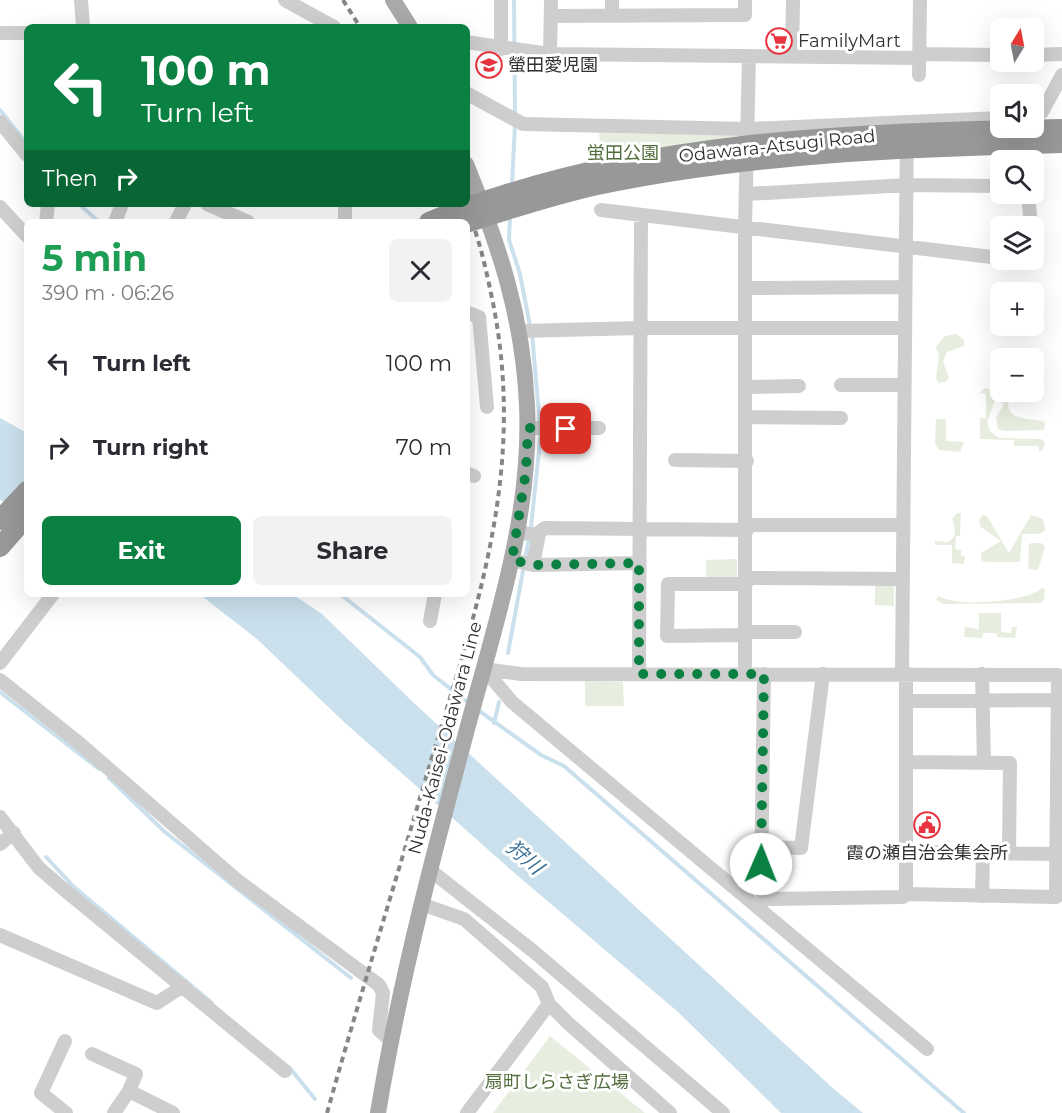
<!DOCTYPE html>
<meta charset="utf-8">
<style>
:root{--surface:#fff;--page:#f2f2f3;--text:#2b2b33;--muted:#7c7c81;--accent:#0b8043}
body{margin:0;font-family:Montserrat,"Noto Sans JP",sans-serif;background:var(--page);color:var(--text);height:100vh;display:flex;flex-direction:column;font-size:22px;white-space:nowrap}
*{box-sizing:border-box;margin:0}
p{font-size:20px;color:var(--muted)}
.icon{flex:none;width:33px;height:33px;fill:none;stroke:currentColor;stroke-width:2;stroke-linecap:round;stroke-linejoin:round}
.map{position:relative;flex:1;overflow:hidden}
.side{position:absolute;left:24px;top:219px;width:446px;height:378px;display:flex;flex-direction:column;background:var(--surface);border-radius:9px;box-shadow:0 6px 24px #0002}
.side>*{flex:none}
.top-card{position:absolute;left:24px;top:24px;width:446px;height:183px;border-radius:9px;box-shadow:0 6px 24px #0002;background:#0b8043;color:#fff;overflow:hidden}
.needle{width:39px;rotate:10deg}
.tools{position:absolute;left:990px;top:18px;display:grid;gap:12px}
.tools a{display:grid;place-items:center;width:54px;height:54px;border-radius:9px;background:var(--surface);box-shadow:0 6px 24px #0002;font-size:30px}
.pin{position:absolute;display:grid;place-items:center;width:51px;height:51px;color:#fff;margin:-26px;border-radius:12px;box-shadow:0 3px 9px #0006}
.me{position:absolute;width:66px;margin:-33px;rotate:1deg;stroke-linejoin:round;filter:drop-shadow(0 0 4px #0008)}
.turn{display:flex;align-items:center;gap:21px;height:126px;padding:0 18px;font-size:27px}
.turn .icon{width:78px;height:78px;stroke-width:2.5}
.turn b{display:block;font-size:42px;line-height:51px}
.then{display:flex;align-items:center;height:57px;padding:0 18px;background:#0003;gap:12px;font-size:22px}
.round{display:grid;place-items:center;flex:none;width:63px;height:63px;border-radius:9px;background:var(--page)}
.headline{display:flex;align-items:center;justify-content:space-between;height:102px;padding:0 18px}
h1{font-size:36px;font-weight:700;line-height:45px;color:#1e9e55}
.button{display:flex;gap:12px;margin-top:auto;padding:12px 18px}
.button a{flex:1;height:69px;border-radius:9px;background:var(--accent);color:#fff;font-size:24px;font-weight:700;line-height:69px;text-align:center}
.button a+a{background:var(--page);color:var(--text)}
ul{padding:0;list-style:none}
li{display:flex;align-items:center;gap:18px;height:84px;padding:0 18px}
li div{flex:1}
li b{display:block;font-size:22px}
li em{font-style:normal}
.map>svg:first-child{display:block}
.green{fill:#e7eedf}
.water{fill:#cbe0ed}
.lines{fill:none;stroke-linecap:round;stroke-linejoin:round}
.stream{stroke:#cbe0ed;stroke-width:4}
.minor{stroke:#cecece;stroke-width:14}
.major{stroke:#a9a9a9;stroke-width:16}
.highway{stroke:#989898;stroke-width:20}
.rail{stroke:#868686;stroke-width:4;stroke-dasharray:6 4.5;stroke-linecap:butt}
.highway-bridge{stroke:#989898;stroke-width:20}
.route{stroke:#0b8043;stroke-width:10;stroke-dasharray:0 18}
.labels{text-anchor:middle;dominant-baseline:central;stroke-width:6;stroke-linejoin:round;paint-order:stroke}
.poi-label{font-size:18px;fill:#313131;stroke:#fff;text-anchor:start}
.street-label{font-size:18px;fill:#313131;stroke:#fff}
.park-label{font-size:18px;fill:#536e3d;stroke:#fff}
.water-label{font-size:20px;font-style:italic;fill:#3d7195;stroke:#fff}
</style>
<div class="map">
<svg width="1062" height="1113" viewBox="0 0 1062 1113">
<rect width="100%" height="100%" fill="#fff"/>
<path class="green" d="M599,133L742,135V158L604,175Z
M957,334L964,340V346L947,352L943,362L949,378L945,382L939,383L936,379L939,356L936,347L945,336Z
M985,388L992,390L996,397L987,422L990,431L999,438L1041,439L1045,443L1043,450L1039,452V446H1014V440L980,439V418H986V394L980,393Z
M1002,392H1009C1003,424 1025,416 1045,422L1044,430L1005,431L998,429L996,417L1003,406Z
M936,419H946V441L964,442L960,452L939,450L935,444Z
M957,513H961L960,536H956L955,549L961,550V556H965L964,564L952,563V545H935V541L948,542L954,537L955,529L952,519Z
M982,515L987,516L1009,553L1031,515L1043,519L1045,531L1039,534H1022L1020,562H985L981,560V553L1001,541L981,527L979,521Z
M1031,543H1041L1045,547L1038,570L1028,569L1029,545Z
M737,559V581L706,582V560Z
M875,585H894V606L875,605Z
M1042,588L1045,589L1044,600L1040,603L943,604L936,600L938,596C958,607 1024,603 1042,588Z
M979,613H1001V632L1011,633L1012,627H1017L1015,638L997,637V633H983L982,638L964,637L965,627L979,629Z
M585,681L623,682L624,706H585Z
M550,1036L645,1113H493Z"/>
<path class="water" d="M0,418L27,433V513L0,500Z
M199,594H292L322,614L414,703L835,1090L863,1113H781L678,1012L511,870L344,722L257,639Z"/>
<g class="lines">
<path class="stream" d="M514,0L515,116
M0,110L27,144
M512,185L515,124
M79,204L99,222
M510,217L509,240L520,274L530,326
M532,334L540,425
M340,594L420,657L433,675L470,704
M508,653L531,527L541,432
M0,692L99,769
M478,710L541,755L564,766L964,1113
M494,723L499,702
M109,778L165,832L351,978
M46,857L74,887L212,1003
M289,1067L315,1099"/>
<path class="minor" d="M81,0L83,27
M285,0L334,27
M501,0V49
M551,16L745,15V0
M612,16V0
M0,33H27
M466,42L550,54L919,58
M550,54L551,0
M919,54L1000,55
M1034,55L1062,54
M792,56L793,0
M919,75L920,0
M466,93L523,124L748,129L1000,118
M1034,115L1042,112L1062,75
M0,122L27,155
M1029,160L1030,136
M747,194L908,185L1000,186
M1028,194L1031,226
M207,204L248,222
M0,207L27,236
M601,210L1000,258
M46,222L48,204
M115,222L122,204
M176,222L185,204
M345,222V204
M1013,260L1034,262V252
M746,288L904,287
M466,312L479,317L487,407
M520,331L640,328H904
M841,385H903
M746,387L799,386
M747,417L841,418
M528,428H599
M675,460L747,461
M466,473L474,476
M747,525H903
M518,532L535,535L545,528L747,530
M512,560L533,565L639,563
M533,565L539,534
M746,578L903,579
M430,621L435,594
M745,632H795
M745,635L667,636L668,584H746
M0,663L53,594
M484,669L521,674L1058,675L1056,897L906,894L903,897L768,899L762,892L761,882L764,674
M484,669L512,702L927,1049
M745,673V227L749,57
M902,673L907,122
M639,674L641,215
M982,674L984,763
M0,680L79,743L238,881L379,985L383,993L379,1030L390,1040
M906,701L1058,700
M906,762L1010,763L1009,853
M0,817L39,868L67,892L285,1071
M0,844L14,833
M761,847L801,848L823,674
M906,852L1056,854
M430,870L533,951L723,1113
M906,894V673
M982,896L983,853
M421,904L464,919L542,987L549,1004L568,1023L670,1113
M0,935L157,1003L183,986
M65,1041L41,1093L66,1113
M92,1054L136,1074L129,1091L114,1113
M129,1091L173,1113
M467,1113L549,1004"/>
<path class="major" d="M393,0L410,27
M378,1113C400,980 434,852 469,722C497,618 532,514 527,405C523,316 499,246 466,164"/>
<path class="highway" d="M0,520L27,491
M0,547L27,516"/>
<path class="rail" d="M343,0L360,27
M327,1113C359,999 394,887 427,774C475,612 527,475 493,303C486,269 479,236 465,204"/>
<path class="highway-bridge" d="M429,222C628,140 850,133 1062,129
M466,223C509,209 553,195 597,185C750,153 906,147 1062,143"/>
</g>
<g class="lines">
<path class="route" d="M566,429L528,428L526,471L512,560L533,565L639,563V674H764L761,864"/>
</g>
<defs>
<g id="supermarket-ring" transform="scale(1.35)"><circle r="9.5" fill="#fff" stroke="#e7333e" stroke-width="1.5"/><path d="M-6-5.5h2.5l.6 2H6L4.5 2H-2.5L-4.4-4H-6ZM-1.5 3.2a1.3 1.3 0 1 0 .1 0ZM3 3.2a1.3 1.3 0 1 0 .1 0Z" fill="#e7333e"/></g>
<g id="school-ring" transform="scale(1.35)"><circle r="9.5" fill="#fff" stroke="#e7333e" stroke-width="1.5"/><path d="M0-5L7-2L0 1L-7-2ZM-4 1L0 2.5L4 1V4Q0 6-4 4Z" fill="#e7333e"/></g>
<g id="civic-ring" transform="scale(1.35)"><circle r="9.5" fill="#fff" stroke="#e7333e" stroke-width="1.5"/><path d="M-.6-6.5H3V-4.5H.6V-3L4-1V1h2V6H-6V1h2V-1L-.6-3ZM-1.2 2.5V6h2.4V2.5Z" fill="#e7333e"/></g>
</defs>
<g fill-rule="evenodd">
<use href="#supermarket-ring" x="779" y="41"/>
<use href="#school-ring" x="489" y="65"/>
<use href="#civic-ring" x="927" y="825"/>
</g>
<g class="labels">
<g class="poi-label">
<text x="798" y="41">FamilyMart</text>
<text x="508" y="65">螢田愛児園</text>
<text x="927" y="853" text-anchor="middle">霞の瀬自治会集会所</text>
</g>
<g class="street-label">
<text transform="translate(777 146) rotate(-6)">Odawara-Atsugi Road</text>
<text transform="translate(445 738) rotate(-75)">Nuda-Kaisei-Odawara Line</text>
</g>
<g class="park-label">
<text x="623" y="153">蛍田公園</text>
<text x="557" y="1082">扇町しらさぎ広場</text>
</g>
<g class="water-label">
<text transform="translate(525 857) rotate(41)">狩川</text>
</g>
</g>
</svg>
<div class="tools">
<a><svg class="needle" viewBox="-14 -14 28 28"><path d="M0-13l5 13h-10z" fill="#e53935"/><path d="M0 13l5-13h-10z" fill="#7c7c81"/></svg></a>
<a><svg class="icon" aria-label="sound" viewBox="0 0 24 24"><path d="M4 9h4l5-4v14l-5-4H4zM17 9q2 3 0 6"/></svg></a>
<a><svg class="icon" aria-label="search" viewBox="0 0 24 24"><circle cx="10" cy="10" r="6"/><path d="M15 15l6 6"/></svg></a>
<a><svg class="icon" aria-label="layers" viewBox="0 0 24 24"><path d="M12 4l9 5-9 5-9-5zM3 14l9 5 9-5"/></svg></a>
<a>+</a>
<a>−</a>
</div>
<div class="pin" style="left:566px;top:429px;background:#d93025"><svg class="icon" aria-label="arrive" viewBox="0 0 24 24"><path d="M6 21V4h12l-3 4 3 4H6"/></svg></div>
<svg class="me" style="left:761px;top:864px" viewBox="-20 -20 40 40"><circle r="19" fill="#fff"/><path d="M0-13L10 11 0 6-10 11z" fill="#0b8043"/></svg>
<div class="top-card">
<div class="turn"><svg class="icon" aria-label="left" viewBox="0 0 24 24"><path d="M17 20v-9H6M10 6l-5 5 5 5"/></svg><div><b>100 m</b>Turn left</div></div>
<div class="then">Then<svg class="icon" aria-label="right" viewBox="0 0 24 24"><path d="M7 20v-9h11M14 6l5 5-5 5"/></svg></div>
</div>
<section class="side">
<div class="headline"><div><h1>5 min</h1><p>390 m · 06:26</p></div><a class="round"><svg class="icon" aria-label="close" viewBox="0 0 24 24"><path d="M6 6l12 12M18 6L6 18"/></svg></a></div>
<ul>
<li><svg class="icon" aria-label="left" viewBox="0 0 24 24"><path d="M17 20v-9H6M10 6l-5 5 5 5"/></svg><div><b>Turn left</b></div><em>100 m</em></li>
<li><svg class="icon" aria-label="right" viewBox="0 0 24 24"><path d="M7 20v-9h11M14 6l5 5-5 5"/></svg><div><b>Turn right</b></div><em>70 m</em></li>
</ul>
<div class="button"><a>Exit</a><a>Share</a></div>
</section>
</div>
